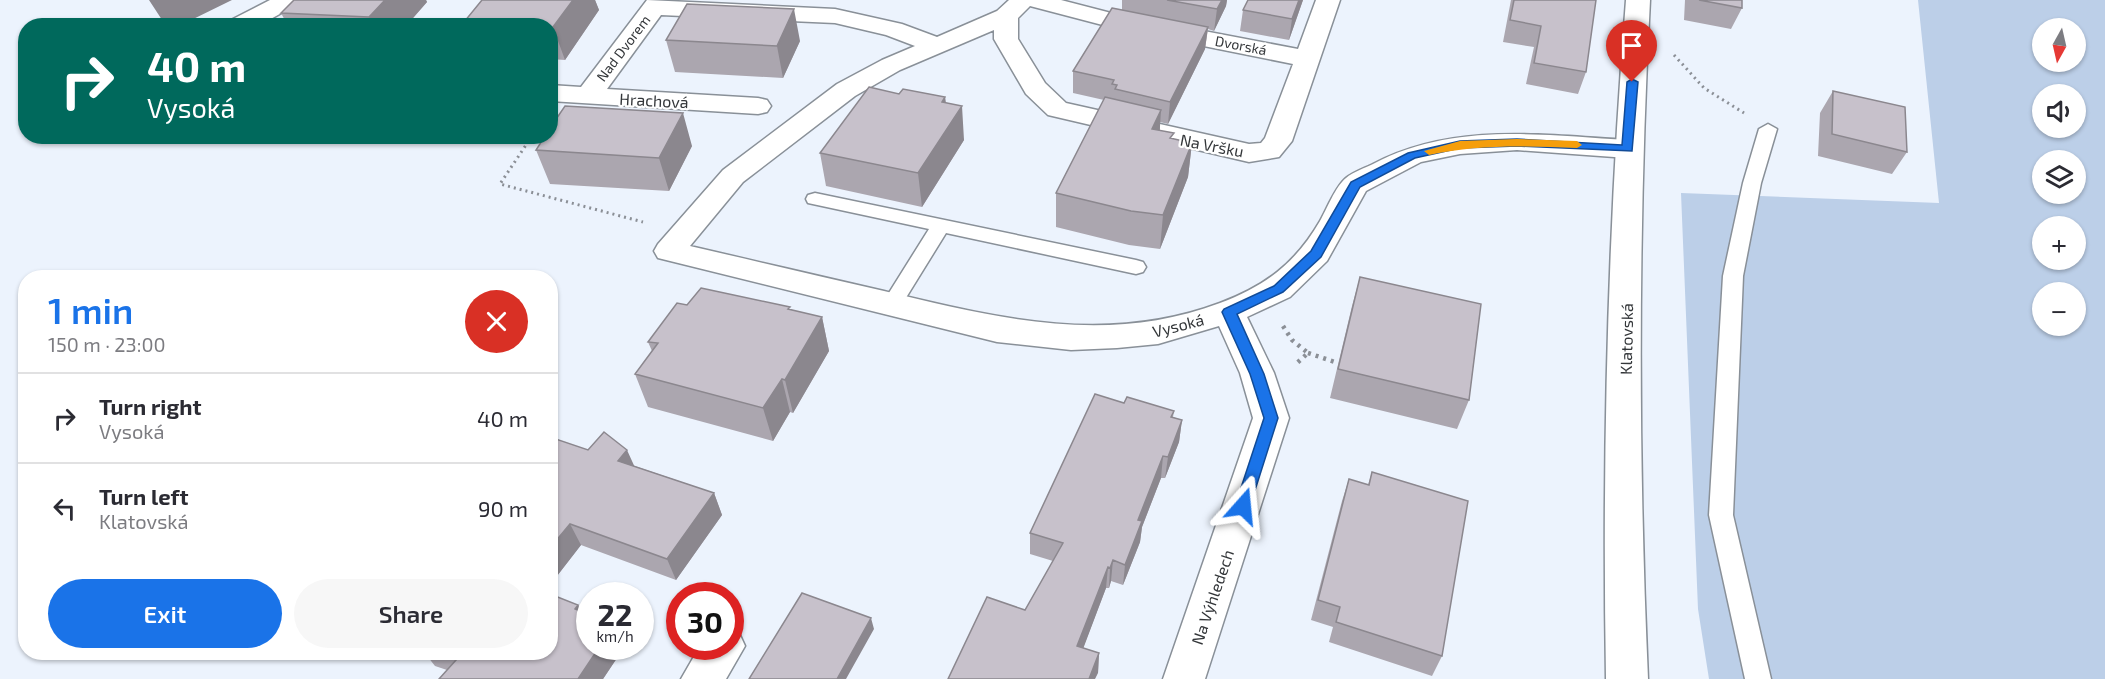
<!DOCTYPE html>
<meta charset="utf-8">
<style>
:root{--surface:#fff;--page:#f7f7f7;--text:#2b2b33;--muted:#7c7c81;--line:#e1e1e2;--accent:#1a73e8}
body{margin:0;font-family:"Exo 2",sans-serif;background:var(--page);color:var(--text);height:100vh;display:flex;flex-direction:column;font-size:22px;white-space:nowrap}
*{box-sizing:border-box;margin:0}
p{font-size:20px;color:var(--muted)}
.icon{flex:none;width:33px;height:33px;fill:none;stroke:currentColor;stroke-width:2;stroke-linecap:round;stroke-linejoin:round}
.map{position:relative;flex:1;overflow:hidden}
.details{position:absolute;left:18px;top:270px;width:540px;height:390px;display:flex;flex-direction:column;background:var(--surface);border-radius:24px;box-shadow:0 2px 4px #0004}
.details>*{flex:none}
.hud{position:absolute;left:18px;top:18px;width:540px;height:126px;border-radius:24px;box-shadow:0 2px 4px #0004;background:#00695c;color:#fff;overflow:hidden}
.needle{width:39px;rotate:188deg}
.fabs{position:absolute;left:2032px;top:18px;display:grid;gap:12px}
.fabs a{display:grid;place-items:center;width:54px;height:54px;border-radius:50%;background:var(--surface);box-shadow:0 2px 4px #0004;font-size:30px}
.speed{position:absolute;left:576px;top:582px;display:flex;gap:12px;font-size:30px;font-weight:700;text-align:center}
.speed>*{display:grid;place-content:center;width:78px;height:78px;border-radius:50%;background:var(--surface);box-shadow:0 2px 4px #0004;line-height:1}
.speed small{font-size:15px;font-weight:400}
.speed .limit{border:9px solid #d22;background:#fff;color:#111}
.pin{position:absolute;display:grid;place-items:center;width:51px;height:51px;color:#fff;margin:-62px -26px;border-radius:50% 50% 50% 0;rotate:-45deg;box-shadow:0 0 6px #0007}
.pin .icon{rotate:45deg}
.me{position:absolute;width:66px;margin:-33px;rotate:18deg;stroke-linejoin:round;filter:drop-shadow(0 0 4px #0008)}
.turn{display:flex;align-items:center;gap:21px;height:126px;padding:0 30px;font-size:27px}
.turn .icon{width:78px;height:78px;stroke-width:2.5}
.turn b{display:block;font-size:42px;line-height:51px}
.round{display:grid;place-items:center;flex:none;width:63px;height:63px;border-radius:32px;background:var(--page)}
.overview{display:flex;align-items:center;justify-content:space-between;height:102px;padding:0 30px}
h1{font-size:36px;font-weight:600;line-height:45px;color:var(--accent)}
.action{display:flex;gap:12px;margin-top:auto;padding:12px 30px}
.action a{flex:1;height:69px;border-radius:36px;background:var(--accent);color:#fff;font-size:24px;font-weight:600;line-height:69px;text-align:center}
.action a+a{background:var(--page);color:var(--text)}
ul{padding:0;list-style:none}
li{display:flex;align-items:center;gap:18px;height:90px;padding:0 30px;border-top:2px solid var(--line)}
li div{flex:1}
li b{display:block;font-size:22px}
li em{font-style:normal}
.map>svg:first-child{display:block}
.green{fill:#bccfe8;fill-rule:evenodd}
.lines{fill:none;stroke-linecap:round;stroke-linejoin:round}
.service-casing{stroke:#899098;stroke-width:3}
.minor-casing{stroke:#899098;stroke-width:3}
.secondary-casing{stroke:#899098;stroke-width:3}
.path-far1{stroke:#8b8f96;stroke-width:3;stroke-dasharray:2 4;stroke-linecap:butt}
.path{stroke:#8b8f96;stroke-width:4.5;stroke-dasharray:3 5;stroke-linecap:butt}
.service{fill:#fff;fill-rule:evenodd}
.minor{fill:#fff;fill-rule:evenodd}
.secondary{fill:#fff;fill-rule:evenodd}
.wall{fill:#aba6af}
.shaded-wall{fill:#8b878e}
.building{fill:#c7c1cb;stroke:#8b878e;stroke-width:1.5}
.route{fill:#1a73e8;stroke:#114b97;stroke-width:1.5}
.slow{fill:#f59e0b}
.labels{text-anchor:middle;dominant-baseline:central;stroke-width:4.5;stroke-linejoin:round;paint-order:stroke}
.far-street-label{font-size:14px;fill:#34373a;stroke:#fff}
.street-label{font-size:16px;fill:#34373a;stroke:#fff}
</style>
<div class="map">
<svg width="2105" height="679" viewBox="0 0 2105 679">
<rect width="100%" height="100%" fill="#ecf3fd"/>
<path class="green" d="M1918,0H2105V679H1709L1698,609L1681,193L1939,203ZM2043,28H2076V62H2043ZM2043,94H2076V128H2043ZM2043,160H2076V194H2043ZM2043,226H2076V260H2043ZM2043,292H2076V326H2043Z"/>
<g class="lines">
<g class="service-casing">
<path id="service" d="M1768,124L1777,129L1761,183L1743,276L1733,515L1771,679H1745L1709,515L1723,276L1743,183L1759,129Z
M815,193L1136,260L1143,262L1146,267L1143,272L1136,274L946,233L899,309L892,311L885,309L882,304L929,229L808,203L806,199L808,195Z"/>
</g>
<g class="minor-casing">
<path id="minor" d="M270,0H300L296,5L258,26H226L229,21Z
M647,0L835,9L902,24L937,37L997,11L1009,0H1061L1115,14L1298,49L1316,0H1340L1292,141L1279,157L1249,162L1048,115L1026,94L994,39V30L900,70L855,96L743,182L690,246C755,261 819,276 884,291C997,318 1106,346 1220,303C1265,286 1295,264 1320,221C1327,209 1335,187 1346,178C1353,172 1365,168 1373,164C1453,122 1541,135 1628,140L1638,143L1642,149L1638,155L1628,158L1517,150L1460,154L1421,162L1366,191L1327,261L1290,297L1247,317L1274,373L1289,418L1205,679H1163L1253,418L1240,373L1219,326L1158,344L1117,348L1071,350L997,342L658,258L654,251L658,244L723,170L837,84L882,60L915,46L886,35L835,23L661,15L607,89L758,98L767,100L771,106L767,112L758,114L550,101V85L581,87ZM1030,6L1114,28L1293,64L1265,138L1261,143L1249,144L1066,103L1045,83L1018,39V18Z
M730,630L739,633L745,646L726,679H681L700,646H730Z"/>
</g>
<g class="secondary-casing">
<path id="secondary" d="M1626,0H1650C1638,225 1638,454 1648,679H1606C1602,454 1608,224 1626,0Z"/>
</g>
<path class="path-far1" d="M1674,55L1704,88L1744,113
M532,136L500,184L643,222"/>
<path class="path" d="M1283,326L1292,340L1308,353L1297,363
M1308,353L1338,363"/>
<use href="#service" class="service"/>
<use href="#minor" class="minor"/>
<use href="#secondary" class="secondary"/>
</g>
<path class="wall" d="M294,0H426L427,2L406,26H288L281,13Z
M482,0H595L599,10L565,60L550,59V26H465L464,22Z
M1122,0H1227L1226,6L1214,31L1208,29L1205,49L1168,124L1160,122V130L1173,139L1192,143L1188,177L1160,249L1129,245L1056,227V193L1104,100L1073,93V71L1122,10Z
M1303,0L1289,40L1240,31L1243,10Z
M1511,0H1596L1586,72L1578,94L1526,84L1534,47L1503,42Z
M1685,0H1742V8L1731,29L1684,20Z
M666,40L800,41L783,78L675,72Z
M1833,91L1907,152L1892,174L1818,156L1820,113Z
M899,94L945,97L946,103L964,140L922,207L826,186L820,153Z
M692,146L669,191L550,184L536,150Z
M1360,277L1469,400L1457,429L1330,398L1352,306Z
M687,305L791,310L822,317L829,351L793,413L790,412L773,441L648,407L635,374L652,351L648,342Z
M1124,403L1174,411L1173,417L1182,420L1179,442L1165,478H1161L1142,527L1140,542L1123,585L1111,581L1109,588H1106L1083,648L1099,653L1098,673L1025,610L1053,561L1030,554V533Z
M553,438L714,493L722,515L676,580L581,545L550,585Z
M1372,472L1442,656L1432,676L1329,642L1333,627L1311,620L1342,501L1349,479L1368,485Z
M578,605L582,612L625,646L603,679H439L447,670L435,666L424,652H550Z"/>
<path class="shaded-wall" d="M149,0H232L179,26H166Z
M385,0H426L427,2L406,26H373L369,17Z
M573,0H595L599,10L565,60L553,27Z
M1222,0H1227L1226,6L1214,31L1217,9Z
M1299,0H1303L1289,40L1292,19Z
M794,9L800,41L783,78L777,46Z
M1208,27L1205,49L1168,124L1170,102Z
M945,97L948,128L962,106L964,140L922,207L918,173L942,102Z
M1161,110L1159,143L1152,129Z
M683,113L692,146L669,191L659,158Z
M1192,143L1188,177L1160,249L1163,215Z
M822,317L829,351L793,413L785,380Z
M782,379L790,412L773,441L763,408Z
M1182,420L1179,442L1165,478L1168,457Z
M627,450L637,472L618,461Z
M1163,456L1161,478L1142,527L1140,542L1123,585L1125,565L1138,520Z
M714,493L722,515L676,580L667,559Z
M570,524L581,545L550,585V548Z
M1113,560L1111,581L1109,588L1110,568Z
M1108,567L1106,588L1077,665V646Z
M578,605L590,625L575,609Z
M871,618L874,629L846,679H837Z
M600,646H625L603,679H578Z
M1099,653L1098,673L1095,679H1089Z"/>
<path class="building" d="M294,0H385L369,17L281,13Z
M482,0H573L553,27H550V26H524L464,22Z
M1167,0H1222L1217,9Z
M1248,0H1299L1292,19L1243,10Z
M1514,0H1596L1586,72L1534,63L1541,26L1510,20Z
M1699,0H1742V8Z
M687,4L794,9L777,46L666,40Z
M1112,8L1208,27L1170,102L1115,89L1117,85L1112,84L1114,80L1073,71Z
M869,87L899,94L903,89L945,97L942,102L962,106L918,173L820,153Z
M1833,91L1905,107L1907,152L1832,134Z
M1105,97L1161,110L1152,129L1174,133L1170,138L1192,143L1163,215L1131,211L1056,193Z
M565,106L683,113L659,158L536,150L545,136H550V128Z
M1360,277L1481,304L1469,400L1338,369Z
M701,288L790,307L788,309L822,317L785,380L782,379L763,408L635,374L658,343L648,342L677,303L687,305Z
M1095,394L1124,403L1127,397L1174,411L1171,417L1182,420L1168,457L1163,456L1138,520L1142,521L1125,565L1113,560L1110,568L1108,567L1077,646L1099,653L1089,679H948L987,597L1025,610L1063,543L1030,533Z
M604,432L627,450L618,461L714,493L667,559L570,524L550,548V441L553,438L588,450Z
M1372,472L1468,501L1442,656L1336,622L1340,607L1318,600L1349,479L1369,485Z
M802,593L871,618L837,679H749Z
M550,594L578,605L575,609L590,615V646H600L578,679H439L456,660L435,652H550Z"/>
<path class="route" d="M1632,79L1638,82L1632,151L1517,146L1460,148L1415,158L1360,187L1321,257L1283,292L1237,314L1264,374L1278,418L1250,506L1243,512L1237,510L1235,506L1264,418L1250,374L1222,312L1224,309L1274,286L1311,251L1351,182L1408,153L1460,141L1517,139L1622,145L1627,82Z"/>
<path class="slow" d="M1517,139L1577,141L1582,145L1577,148C1527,146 1478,144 1429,155L1424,151L1460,141Z"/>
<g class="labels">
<g class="far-street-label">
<text transform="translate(1241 45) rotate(11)">Dvorská</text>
<text transform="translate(623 48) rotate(-53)">Nad Dvorem</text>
</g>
<g class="street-label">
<text transform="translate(654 100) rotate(3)">Hrachová</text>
<text transform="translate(1212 145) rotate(11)">Na Vršku</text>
<text transform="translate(1178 325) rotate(-14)">Vysoká</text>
<text transform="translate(1626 339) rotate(-89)">Klatovská</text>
<text transform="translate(1212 597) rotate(-71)">Na Výhledech</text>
</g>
</g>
</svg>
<div class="fabs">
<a><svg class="needle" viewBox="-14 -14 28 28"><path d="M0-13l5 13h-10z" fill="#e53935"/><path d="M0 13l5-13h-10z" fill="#7c7c81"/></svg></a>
<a><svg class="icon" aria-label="sound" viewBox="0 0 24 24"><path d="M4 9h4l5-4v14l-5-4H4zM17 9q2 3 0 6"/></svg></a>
<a><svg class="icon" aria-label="layers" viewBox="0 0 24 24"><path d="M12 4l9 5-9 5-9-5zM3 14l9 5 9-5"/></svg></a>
<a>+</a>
<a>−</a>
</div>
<div class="speed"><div>22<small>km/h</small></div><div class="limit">30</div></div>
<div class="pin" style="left:1632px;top:82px;background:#d93025"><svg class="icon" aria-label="arrive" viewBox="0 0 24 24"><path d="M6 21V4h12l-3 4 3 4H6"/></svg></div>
<svg class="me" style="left:1243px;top:506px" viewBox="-20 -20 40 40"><path d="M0-17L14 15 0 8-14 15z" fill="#1a73e8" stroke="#fff" stroke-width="4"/></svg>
<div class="hud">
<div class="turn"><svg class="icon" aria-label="right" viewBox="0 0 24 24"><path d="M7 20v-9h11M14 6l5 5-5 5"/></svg><div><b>40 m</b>Vysoká</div></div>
</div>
<section class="details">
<div class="overview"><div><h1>1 min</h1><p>150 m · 23:00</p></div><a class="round" style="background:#d93025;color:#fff"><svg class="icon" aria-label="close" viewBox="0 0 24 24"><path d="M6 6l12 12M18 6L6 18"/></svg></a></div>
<ul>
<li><svg class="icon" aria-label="right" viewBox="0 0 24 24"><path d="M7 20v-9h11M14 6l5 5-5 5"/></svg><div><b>Turn right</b><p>Vysoká</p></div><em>40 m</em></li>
<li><svg class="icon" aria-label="left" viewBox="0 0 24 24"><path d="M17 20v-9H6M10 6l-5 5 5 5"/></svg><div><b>Turn left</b><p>Klatovská</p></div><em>90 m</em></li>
</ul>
<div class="action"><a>Exit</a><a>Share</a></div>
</section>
</div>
